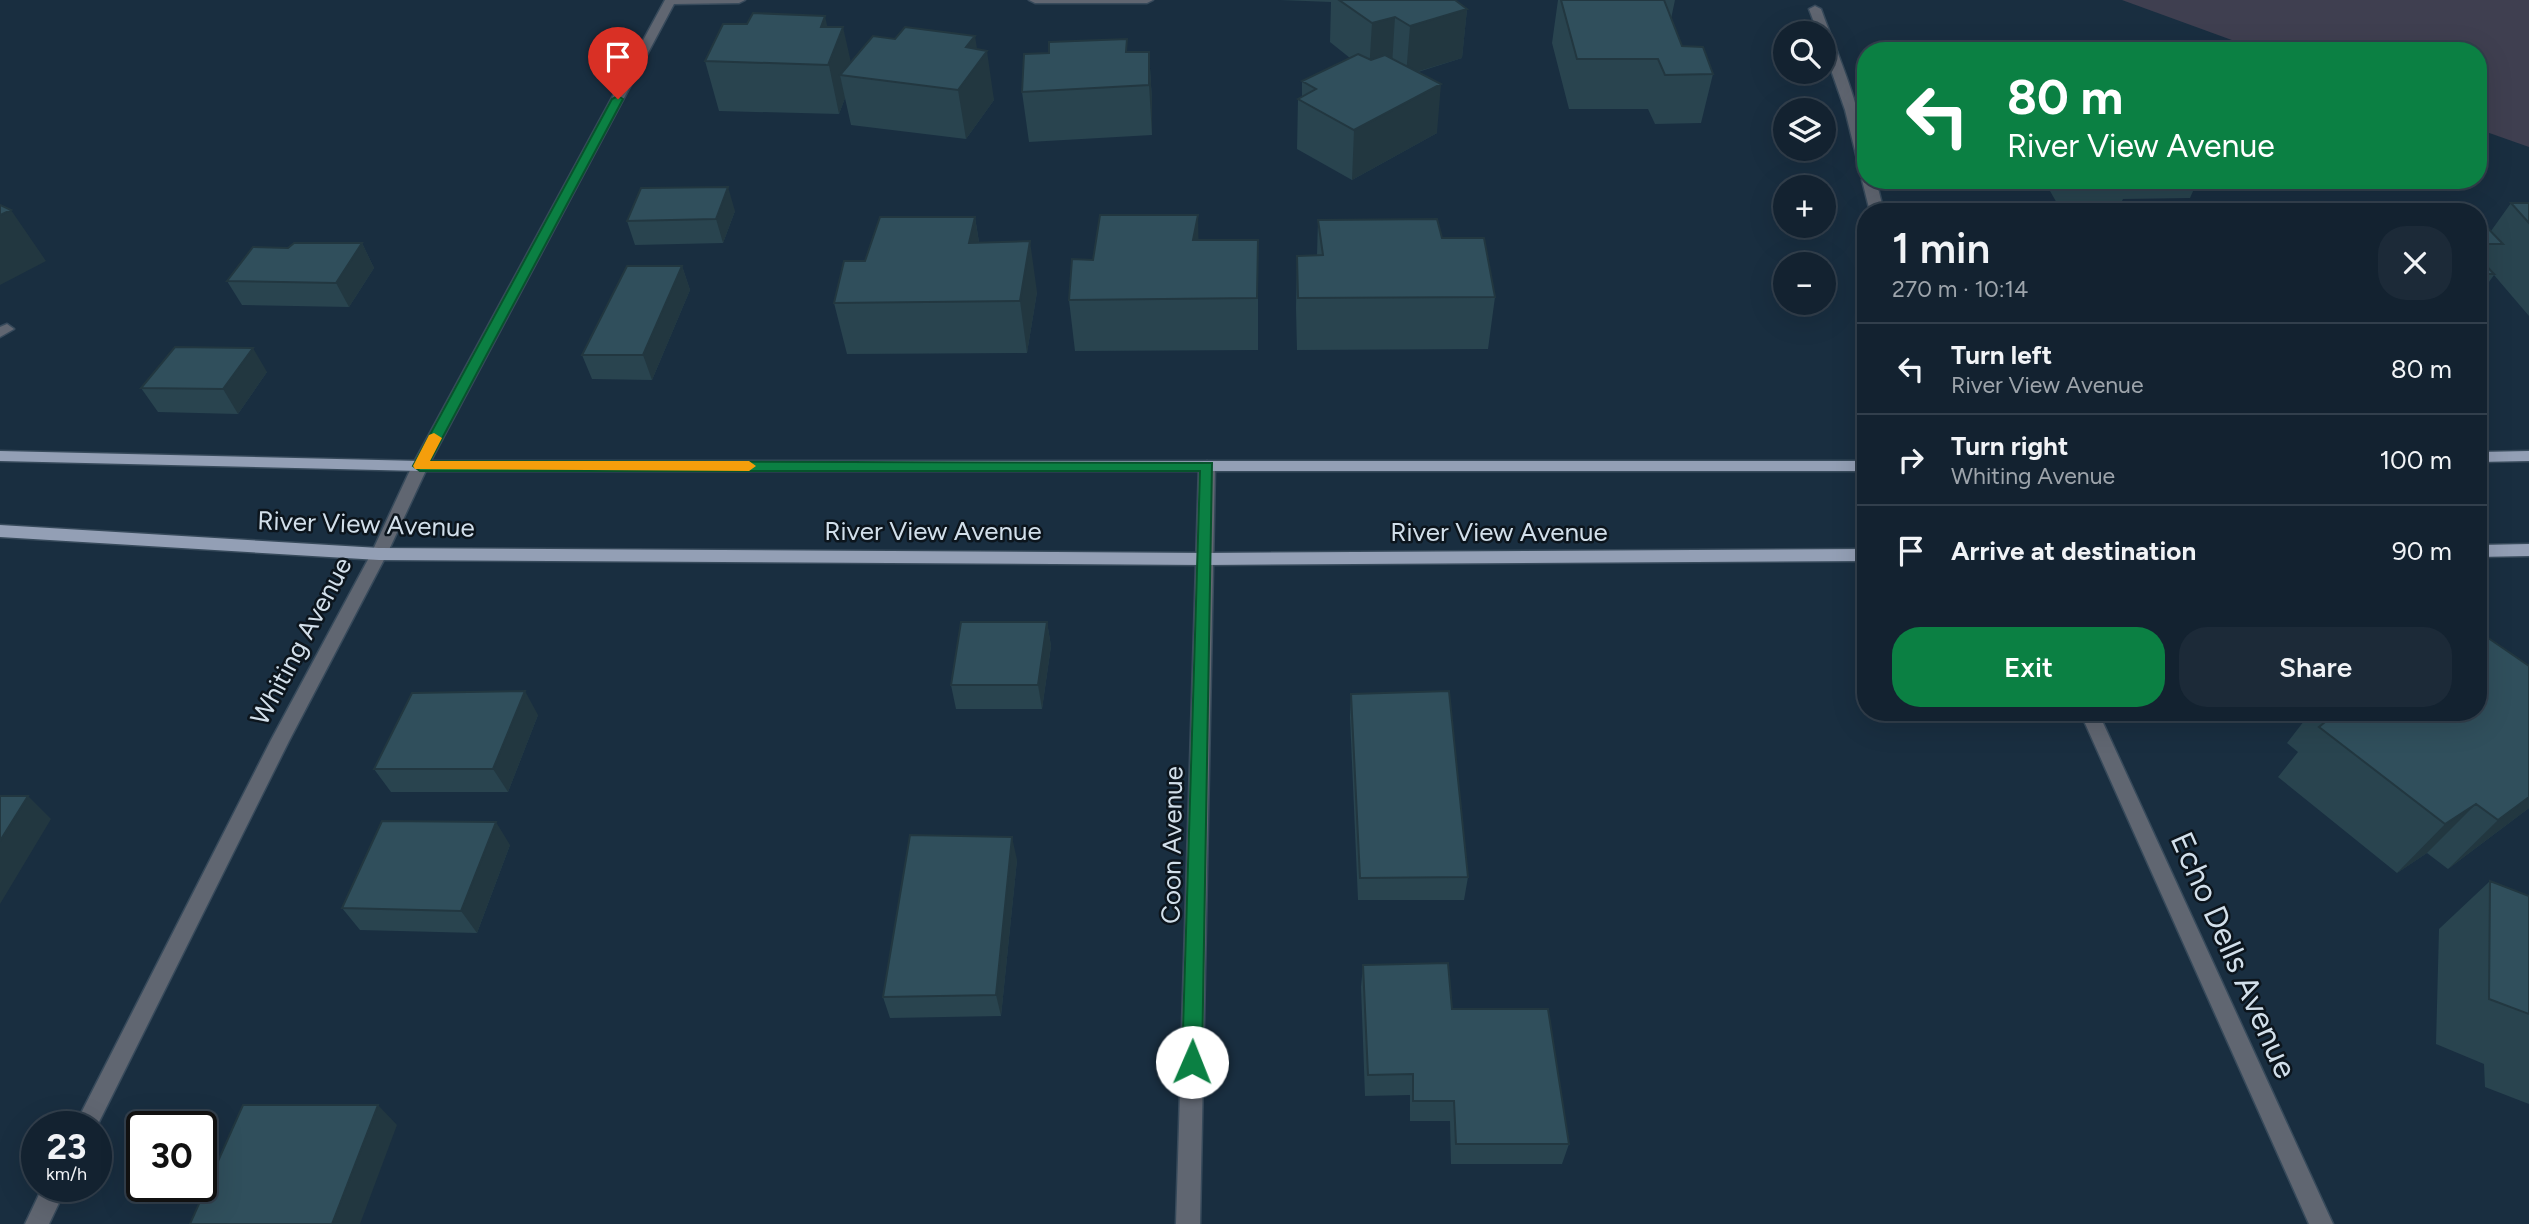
<!DOCTYPE html>
<meta charset="utf-8">
<style>
:root{--surface:#132230;--page:#1c2a38;--text:#f1f3f6;--muted:#9da4ab;--line:#323f4c;--accent:#0b8043}
body{margin:0;font-family:Figtree,sans-serif;background:var(--page);color:var(--text);height:100vh;display:flex;flex-direction:column;font-size:26px;white-space:nowrap}
*{box-sizing:border-box;margin:0}
p{font-size:23px;color:var(--muted)}
.icon{flex:none;width:38px;height:38px;fill:none;stroke:currentColor;stroke-width:2;stroke-linecap:round;stroke-linejoin:round}
.map{position:relative;flex:1;overflow:hidden}
.drawer{position:absolute;left:1857px;top:203px;width:630px;height:518px;display:flex;flex-direction:column;background:var(--surface);border-radius:28px;box-shadow:0 7px 28px #0002,0 0 0 2px var(--line)}
.drawer>*{flex:none}
.banner{position:absolute;left:1857px;top:42px;width:630px;height:147px;border-radius:28px;box-shadow:0 7px 28px #0002,0 0 0 2px var(--line);background:#0b8043;color:#fff;overflow:hidden}
.fabs{position:absolute;left:1773px;top:21px;display:grid;gap:14px}
.fabs a{display:grid;place-items:center;width:63px;height:63px;border-radius:50%;background:var(--surface);box-shadow:0 7px 28px #0002,0 0 0 2px var(--line);font-size:35px}
.speed{position:absolute;left:21px;top:1111px;display:flex;gap:14px;font-size:35px;font-weight:700;text-align:center}
.speed>*{display:grid;place-content:center;width:91px;height:91px;border-radius:50%;background:var(--surface);box-shadow:0 7px 28px #0002,0 0 0 2px var(--line);line-height:1}
.speed small{font-size:18px;font-weight:400}
.speed .limit{border:4px solid #111;border-radius:10px;background:#fff;color:#111}
.pin{position:absolute;display:grid;place-items:center;width:60px;height:60px;color:#fff;margin:-72px -30px;border-radius:50% 50% 50% 0;rotate:-45deg;box-shadow:0 0 7px #0007}
.pin .icon{rotate:45deg}
.me{position:absolute;width:77px;margin:-38px;rotate:1deg;stroke-linejoin:round;filter:drop-shadow(0 0 5px #0008)}
.turn{display:flex;align-items:center;gap:24px;height:147px;padding:0 35px;font-size:32px}
.turn .icon{width:91px;height:91px;stroke-width:2.5}
.turn b{display:block;font-size:49px;line-height:60px}
.round{display:grid;place-items:center;flex:none;width:74px;height:74px;border-radius:28px;background:var(--page)}
.overview{display:flex;align-items:center;justify-content:space-between;height:119px;padding:0 35px}
h1{font-size:42px;font-weight:600;line-height:52px}
.cta{display:flex;gap:14px;margin-top:auto;padding:14px 35px}
.cta a{flex:1;height:80px;border-radius:28px;background:var(--accent);color:#fff;font-size:28px;font-weight:600;line-height:80px;text-align:center}
.cta a+a{background:var(--page);color:var(--text)}
ul{padding:0;list-style:none}
li{display:flex;align-items:center;gap:21px;height:91px;padding:0 35px;border-top:2px solid var(--line)}
li div{flex:1}
li b{display:block;font-size:26px}
li em{font-style:normal}
.map>svg:first-child{display:block}
.green{fill:#3f3f50}
.lines{fill:none;stroke-linecap:round;stroke-linejoin:round}
.minor-casing{stroke:#374a5b;stroke-width:3}
.major-casing{stroke:#374a5b;stroke-width:3}
.minor{fill:#606671;fill-rule:evenodd}
.major{fill:#939fb5;fill-rule:evenodd}
.wall{fill:#29444f}
.shaded-wall{fill:#223740}
.building{fill:#304f5c;stroke:#223740;stroke-width:2}
.route{fill:#0b8043;stroke:#07532c;stroke-width:2}
.slow{fill:#f59e0b}
.labels{text-anchor:middle;dominant-baseline:central;stroke-width:5;stroke-linejoin:round;paint-order:stroke}
.street-label{font-size:26px;fill:#d2dfea;stroke:#0c151d}
.near-street-label{font-size:32px;fill:#d2dfea;stroke:#0c151d}
</style>
<div class="map">
<svg width="2529" height="1224" viewBox="0 0 2529 1224">
<rect width="100%" height="100%" fill="#192e40"/>
<path class="green" d="M2122,0H2529V147L2478,129V51H2262Z"/>
<g class="lines">
<g class="minor-casing">
<path id="minor" d="M665,0H745L739,3L674,4L428,466L387,554L289,741L96,1128L74,1127L271,740L371,554L412,466Z
M1029,0H1153L1147,3H1035Z
M1815,6L1821,9C1840,62 1866,114 1866,171L1859,167L1845,110L1824,50V33H1818L1809,9Z
M1866,177V180H1876L1884,212H1870L1862,180Z
M7,324L14,329L0,337V327Z
M1207,461L1215,466L1200,1224H1176L1199,466Z
M2080,712H2098L2333,1224H2309Z
M43,1186H67L49,1224H25Z"/>
</g>
<g class="major-casing">
<path id="major" d="M0,451L420,461H1866V471H420L0,461Z
M2529,451V461L2478,462V452Z
M0,525L379,548L1205,553L1866,549V561L1205,565L379,560L0,537Z
M2529,544V556L2478,557V545Z"/>
</g>
<use href="#minor" class="minor"/>
<use href="#major" class="major"/>
</g>
<path class="wall" d="M1280,0H1339L1467,9L1462,58L1418,72L1437,133L1352,180L1297,149L1298,99L1302,97V81L1350,58L1330,42L1331,2Z
M1558,0H1675L1671,19L1682,46L1713,74L1701,123L1655,124L1648,109H1569L1552,43Z
M828,27L851,63L977,49L994,100L966,139L851,125L845,98L839,114L719,111L705,61Z
M1149,52L1152,101V135L1029,142L1022,92Z
M2047,180H2198L2190,198L2123,199L2118,209L2240,212H2062L2046,184Z
M2279,203L2380,212H2274Z
M2511,203H2529V316L2494,275L2478,297V218L2491,231Z
M735,211L723,243L635,245L627,221Z
M975,217L979,242L1037,292L1027,353L847,354L834,303L865,261Z
M1318,220L1442,238L1495,297L1488,349L1297,350L1296,308L1297,256L1317,255Z
M1198,240H1258V350L1075,351L1069,300L1093,260Z
M362,243L374,268L349,307L242,305L227,281L288,248Z
M682,266L690,290L652,380L592,379L582,355Z
M267,372L238,414L158,412L141,388Z
M1047,622L1051,646L1042,709H956L951,685Z
M2529,666V808L2448,869L2427,853L2397,873L2278,777L2298,752L2287,743L2311,712H2478Z
M1351,694L1468,877L1464,900H1358L1350,717Z
M538,715L508,792H391L374,769Z
M510,845L477,933L360,930L342,908Z
M1017,860L1001,1016L890,1018L883,997Z
M2490,881L2529,896V1104L2485,1087L2484,1064L2436,1044L2439,929Z
M1363,965L1452,1009L1569,1144L1562,1164H1451L1450,1121H1410V1095L1365,1096L1361,987Z"/>
<path class="shaded-wall" d="M1467,9L1462,58L1406,75L1410,26Z
M825,16L833,52L843,27L854,76L840,75L845,98L839,114L821,27Z
M1395,17L1392,66L1369,72L1372,23Z
M975,36L979,61L987,51L994,100L966,139L958,90L966,47Z
M1149,52L1152,101V135L1149,85Z
M1441,84L1437,133L1352,180L1354,130Z
M728,187L735,211L723,243L716,219Z
M11,210L46,261L0,285V215Z
M1198,215L1199,266L1193,240Z
M975,217L983,268L969,243Z
M1030,241L1037,292L1027,353L1020,301Z
M362,243L374,268L349,307L336,283Z
M682,266L690,290L652,380L643,355Z
M253,348L267,372L238,414L223,389Z
M1047,622L1051,646L1042,709L1038,685Z
M525,691L538,715L508,792L493,769Z
M28,796L51,819L0,904V841Z
M2529,797V808L2448,869L2498,820Z
M2476,804L2427,853L2397,873L2445,824Z
M496,822L510,845L477,933L461,911Z
M1012,837L1017,860L1001,1016L996,995Z
M378,1105L397,1125L360,1224H332Z"/>
<path class="building" d="M1339,0H1455L1467,9L1410,26L1395,17L1372,23Z
M1561,0H1664L1682,46L1703,47L1713,74L1665,75L1658,59H1577Z
M753,13L825,16L821,27H843L828,65L705,61L723,24H747Z
M905,27L975,36L966,47L987,51L958,90L840,75L873,36L895,39Z
M1127,39L1126,52H1149V85L1022,92L1024,54L1049,53V42Z
M1358,54L1371,60L1385,55L1441,84L1354,130L1298,99L1316,89L1302,81Z
M728,187L716,219L627,221L641,188Z
M2279,203L2374,204L2380,212H2285Z
M2511,203H2529V223Z
M0,205L11,210L0,215Z
M2084,209H2238L2240,212H2085Z
M1100,215H1198L1193,240H1258L1257,298L1069,300L1072,259L1093,260Z
M880,217H975L969,243L1030,241L1020,301L834,303L844,261H865Z
M2478,218L2503,244H2478Z
M1437,219L1442,238H1484L1495,297L1298,298L1297,256L1323,255L1318,220Z
M294,243H362L336,283L227,281L253,247L288,248Z
M2478,257L2494,274H2478Z
M627,266H682L643,355H582Z
M175,347L253,348L223,389L141,388Z
M961,622H1047L1038,685H951Z
M2478,631L2529,666V797L2498,820L2476,804L2445,824L2319,727L2337,712H2478Z
M525,691L493,769H374L412,693Z
M1449,691L1468,877L1360,878L1351,694Z
M0,796H28L0,841Z
M382,821L496,822L461,911L342,908Z
M910,835L1012,837L996,995L883,997Z
M2490,881L2529,896V1014L2489,999Z
M1448,963L1452,1009H1548L1569,1144H1456L1454,1101H1413V1074L1368,1075L1363,965Z
M243,1105H378L332,1224H190Z"/>
<path class="route" d="M618,96L623,99L430,461L1212,463L1202,1062L1200,1069L1192,1071L1185,1069L1182,1062L1200,471H420L413,466L612,99Z"/>
<path class="slow" d="M434,433L442,438L430,461H749L756,466L749,471L415,469L413,466L429,435Z"/>
<g class="labels">
<g class="street-label">
<text transform="translate(366 524) rotate(2)">River View Avenue</text>
<text x="933" y="531">River View Avenue</text>
<text x="1499" y="532">River View Avenue</text>
<text transform="translate(301 641) rotate(-62)">Whiting Avenue</text>
<text transform="translate(1172 845) rotate(-89)">Coon Avenue</text>
</g>
<g class="near-street-label">
<text transform="translate(2234 955) rotate(66)">Echo Dells Avenue</text>
</g>
</g>
</svg>
<div class="fabs">
<a><svg class="icon" aria-label="search" viewBox="0 0 24 24"><circle cx="10" cy="10" r="6"/><path d="M15 15l6 6"/></svg></a>
<a><svg class="icon" aria-label="layers" viewBox="0 0 24 24"><path d="M12 4l9 5-9 5-9-5zM3 14l9 5 9-5"/></svg></a>
<a>+</a>
<a>−</a>
</div>
<div class="speed"><div>23<small>km/h</small></div><div class="limit">30</div></div>
<div class="pin" style="left:618px;top:99px;background:#d93025"><svg class="icon" aria-label="arrive" viewBox="0 0 24 24"><path d="M6 21V4h12l-3 4 3 4H6"/></svg></div>
<svg class="me" style="left:1192px;top:1062px" viewBox="-20 -20 40 40"><circle r="19" fill="#fff"/><path d="M0-13L10 11 0 6-10 11z" fill="#0b8043"/></svg>
<div class="banner">
<div class="turn"><svg class="icon" aria-label="left" viewBox="0 0 24 24"><path d="M17 20v-9H6M10 6l-5 5 5 5"/></svg><div><b>80 m</b>River View Avenue</div></div>
</div>
<section class="drawer">
<div class="overview"><div><h1>1 min</h1><p>270 m · 10:14</p></div><a class="round"><svg class="icon" aria-label="close" viewBox="0 0 24 24"><path d="M6 6l12 12M18 6L6 18"/></svg></a></div>
<ul>
<li><svg class="icon" aria-label="left" viewBox="0 0 24 24"><path d="M17 20v-9H6M10 6l-5 5 5 5"/></svg><div><b>Turn left</b><p>River View Avenue</p></div><em>80 m</em></li>
<li><svg class="icon" aria-label="right" viewBox="0 0 24 24"><path d="M7 20v-9h11M14 6l5 5-5 5"/></svg><div><b>Turn right</b><p>Whiting Avenue</p></div><em>100 m</em></li>
<li><svg class="icon" aria-label="arrive" viewBox="0 0 24 24"><path d="M6 21V4h12l-3 4 3 4H6"/></svg><div><b>Arrive at destination</b></div><em>90 m</em></li>
</ul>
<div class="cta"><a>Exit</a><a>Share</a></div>
</section>
</div>
